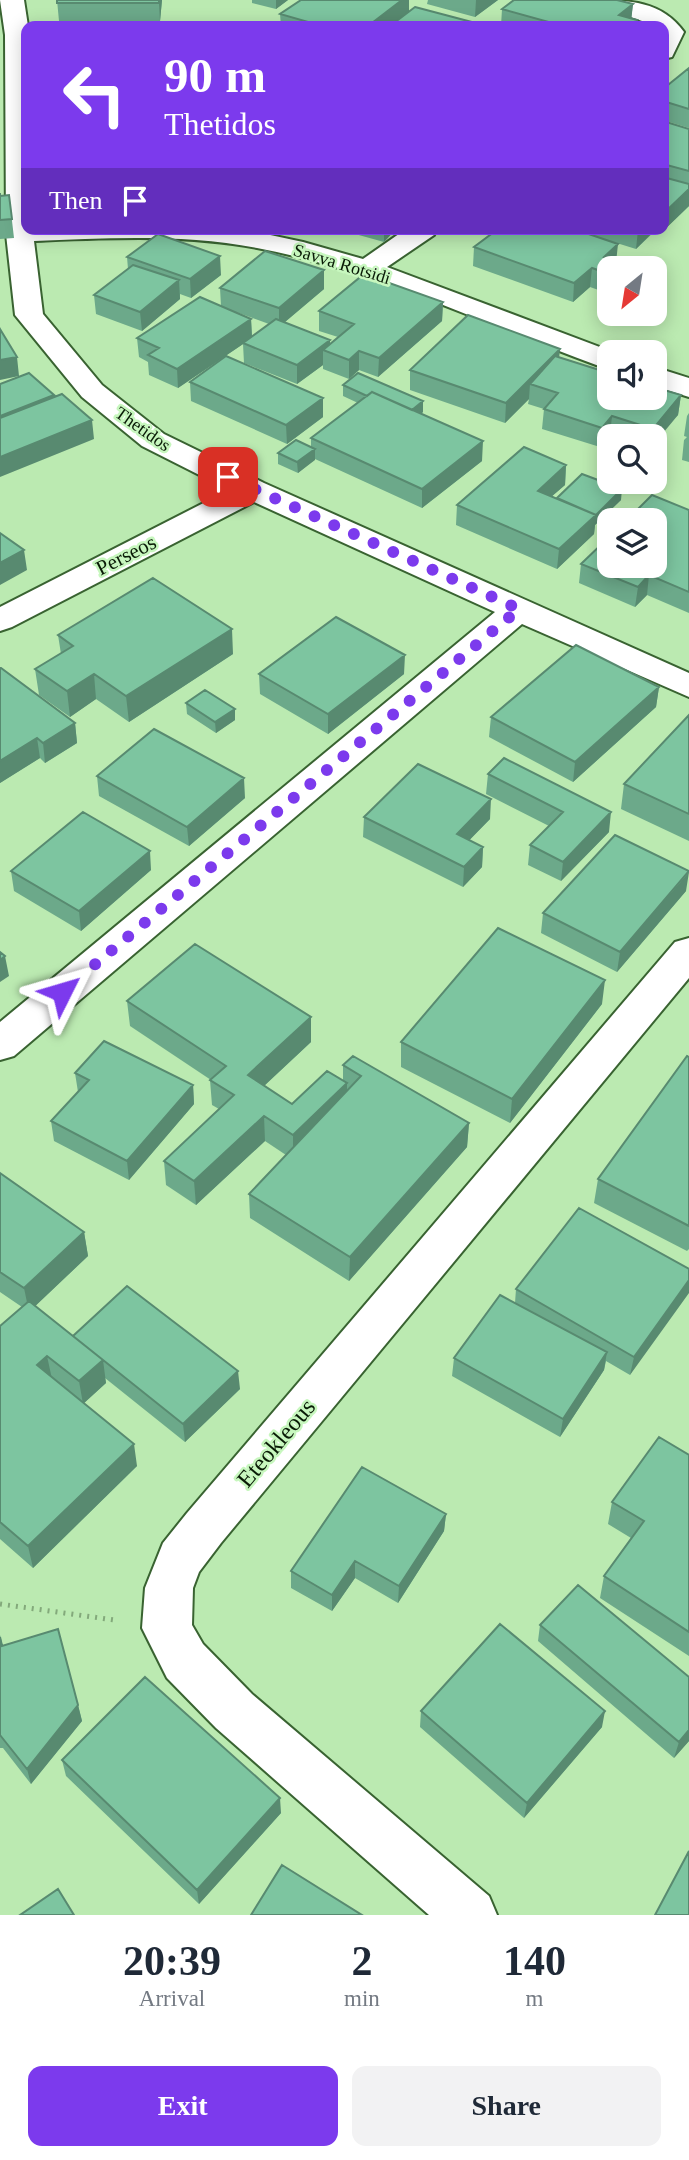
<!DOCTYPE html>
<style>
:root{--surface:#fff;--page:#f2f2f3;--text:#1f2937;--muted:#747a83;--accent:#7c3aed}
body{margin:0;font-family:Georgia,serif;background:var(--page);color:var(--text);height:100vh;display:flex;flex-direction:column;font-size:26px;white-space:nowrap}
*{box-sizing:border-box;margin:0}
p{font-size:23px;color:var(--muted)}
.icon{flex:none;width:38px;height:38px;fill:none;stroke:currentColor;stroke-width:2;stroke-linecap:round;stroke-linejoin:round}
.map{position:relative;height:1915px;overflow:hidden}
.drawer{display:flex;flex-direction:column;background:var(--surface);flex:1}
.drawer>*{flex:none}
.banner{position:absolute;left:21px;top:21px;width:648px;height:214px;border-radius:14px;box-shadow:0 4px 18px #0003;background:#7c3aed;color:#fff;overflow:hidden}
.needle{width:46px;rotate:210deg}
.tools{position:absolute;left:597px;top:256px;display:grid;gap:14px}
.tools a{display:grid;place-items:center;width:70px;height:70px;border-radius:14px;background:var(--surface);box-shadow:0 4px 18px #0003;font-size:35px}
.pin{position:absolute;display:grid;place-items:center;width:60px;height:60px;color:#fff;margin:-30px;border-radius:14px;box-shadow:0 4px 10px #0006}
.me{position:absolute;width:77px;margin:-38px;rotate:50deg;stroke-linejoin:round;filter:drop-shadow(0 0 5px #0008)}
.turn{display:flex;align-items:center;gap:24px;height:147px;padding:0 28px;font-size:32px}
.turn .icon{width:91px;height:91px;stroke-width:2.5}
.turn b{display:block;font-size:49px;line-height:60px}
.then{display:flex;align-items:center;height:66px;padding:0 28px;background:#0003;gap:14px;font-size:26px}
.eta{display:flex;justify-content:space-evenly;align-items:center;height:119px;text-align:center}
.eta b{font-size:42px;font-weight:700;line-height:49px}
.action{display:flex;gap:14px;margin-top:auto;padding:14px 28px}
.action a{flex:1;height:80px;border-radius:14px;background:var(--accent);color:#fff;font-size:28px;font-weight:700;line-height:80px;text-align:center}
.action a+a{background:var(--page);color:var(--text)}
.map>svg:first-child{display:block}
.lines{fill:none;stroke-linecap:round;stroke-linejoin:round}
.minor-casing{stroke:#396331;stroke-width:4}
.path{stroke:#83a97b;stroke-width:5;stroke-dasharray:2 6;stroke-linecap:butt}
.minor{fill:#fff;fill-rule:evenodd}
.wall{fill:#6ca98a;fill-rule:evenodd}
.shaded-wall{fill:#588a70}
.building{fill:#7dc5a0;stroke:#588a70;stroke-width:2}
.route{stroke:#7c3aed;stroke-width:12;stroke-dasharray:0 21.6}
.labels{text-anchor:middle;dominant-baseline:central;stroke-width:5;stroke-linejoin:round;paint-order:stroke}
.far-street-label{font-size:18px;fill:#091b06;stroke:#c7f7be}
.street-label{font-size:21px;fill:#091b06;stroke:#c7f7be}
.near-street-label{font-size:24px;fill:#091b06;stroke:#c7f7be}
</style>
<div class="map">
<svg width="689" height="1915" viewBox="0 0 689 1915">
<rect width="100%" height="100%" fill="#bbeab1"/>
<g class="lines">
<g class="minor-casing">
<path id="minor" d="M0,0H24L28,26L26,229H242L303,242L363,259L406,229H437L434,235L387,267L613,352H609V369L599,366C486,325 375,270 257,248C184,234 109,238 34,241L43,314L102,385L164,434L264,483L689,673V697L522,624L14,1056L0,1060V1022L495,612L254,502L12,627L0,631V607L229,490L142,446L82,397L15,315L6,234L5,35Z
M594,0C629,0 662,1 684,32L672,57L663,59V26C651,26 614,10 598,5Z
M654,367L689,378V397L654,386Z
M689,938V978L221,1543L199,1572L193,1588L192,1625L203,1644L252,1694L489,1896L497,1915H429L216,1728L167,1678L142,1628L145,1588L163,1543L187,1513L675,942Z"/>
</g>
<path class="path" d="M0,1604L114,1620"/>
<use href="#minor" class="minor"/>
</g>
<path class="wall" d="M57,0H162L160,21H59Z
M252,0H288L276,9L252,3Z
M428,0H498L475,17L427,4Z
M633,4L631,19L637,20V26H501L502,9Z
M409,11L487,26H281L280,14Z
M689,68V128L663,120V89Z
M663,121L689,129V206L662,232L656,230L636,249L594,236L616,261L623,263L622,268H609V291L607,293L590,287L573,302L473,266L474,247L498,229H663Z
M0,191V196L9,195L14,238L0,239Z
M337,229H396L384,242Z
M127,257L221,275L191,298L180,294V299L142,331L96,314L94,295L128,269Z
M220,288L324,289L285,322L330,344L338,337L319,331V311L443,302L442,321L378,377L359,370L349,379L323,369V365L297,384L244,363L243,344L178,388L149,375L148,362L139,357L137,338L221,306ZM236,312L269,324L252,337L251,319Z
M559,357L681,395L678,415L654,436L610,435L600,447L542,429L544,409L528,404L529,399L505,423L410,390V370Z
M190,382L323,417L287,444L191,401Z
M343,385L423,401V412L421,414L482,461L422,508L315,459L298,473L278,464V453L311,447V438L358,403L343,396Z
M689,413V462L682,460L684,440L687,437L684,436L687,416Z
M566,465L565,485L552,496L557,498L621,500L595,525L594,534L557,569L456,525L457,505Z
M689,510V613L647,595L635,607L579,583L581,564Z
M58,635L233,654L129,722L96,699L70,717L39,695L35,669L61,654Z
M0,668L75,723L77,743L45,763L40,758L0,783Z
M259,674H404L328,734L260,694Z
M659,687L656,707L573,782L489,737L491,717Z
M186,703L235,720L216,733L187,714Z
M689,715V841L621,809L624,784Z
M488,774L609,832L561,881L528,865L530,845L549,826L486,794Z
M97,776L245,798L189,846L99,796Z
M364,817L490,819L469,840L483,847L482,867L463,887L363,837Z
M151,870L81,931L14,891L11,871Z
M686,891L617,972L541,933L543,913Z
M127,1001L311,1017V1042L264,1086L292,1104L343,1080V1065L469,1123L467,1147L349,1281L250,1218L249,1194L286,1155L265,1141L196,1205L166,1185L164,1161L219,1109L212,1105L210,1080H211L130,1026Z
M602,1004L510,1123L401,1067V1042Z
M689,1057V1249L687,1251L594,1203L598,1179Z
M75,1073L193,1085L194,1104L129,1180L54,1141L51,1121L78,1092Z
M0,1173L84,1232L88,1256L35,1306L73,1336L240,1389L185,1442L105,1378L106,1383L84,1403L137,1466L33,1568L0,1539V1326L22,1307L0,1292Z
M689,1269L630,1375L606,1361L604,1370L560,1437L452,1376L454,1358L515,1303L516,1289Z
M689,1455V1656L600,1598L604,1576L631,1538L608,1524L612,1502Z
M446,1514L444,1531L398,1603L355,1578L332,1611L291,1588V1571Z
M540,1625L689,1741L674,1758L538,1641Z
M0,1635L3,1646L78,1705L82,1721L31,1784L3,1748H0Z
M421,1711L602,1727L524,1818L420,1727Z
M62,1760L281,1813L199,1904L66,1776Z"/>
<path class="shaded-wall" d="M159,0H162L160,21L159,3Z
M276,0H288L276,9Z
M402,0H409V12L391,26H368Z
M476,0H498L475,17Z
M633,4L631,22L619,15Z
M637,20V26H630Z
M689,189V206L662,232V229H663L664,213Z
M384,229H396L384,242Z
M639,229H656L636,249L638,230Z
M618,244L616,263L604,257Z
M220,256L221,275L191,298L190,279Z
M592,268L590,287L573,302L574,283Z
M324,270V289L279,327V308Z
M179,280L180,299L142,331L140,312Z
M443,302L442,321L378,377L379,358Z
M251,319L252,338L178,388L177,369Z
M330,340V353L323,350V365L297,384V365Z
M560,349L558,369L530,384L529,399L505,423L506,403Z
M359,351V370L349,379V360Z
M17,357L19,376L0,380V360Z
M54,395L56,414L0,436V416Z
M681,395L678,415L654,444V436H652L653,429Z
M323,398V417L287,444L286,425Z
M423,401V412L408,424V413Z
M612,416L610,435L600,447L602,428Z
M92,420L94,439L0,477V457Z
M483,441L482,461L422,508V489Z
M315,449V460L298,473L297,462Z
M566,465L565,485L536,510L538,491Z
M622,489L621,500L595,525L594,534L557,569L559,549Z
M24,550L27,570L0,585V563Z
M649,575L647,595L635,607L638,587Z
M232,629L233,654L129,722L126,696Z
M405,655L404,674L328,734V714Z
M94,674L96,699L70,717L67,691Z
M659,687L656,707L573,782L575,762Z
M235,709V720L216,733L215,722Z
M75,723L77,743L45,763L43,743Z
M37,738L40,758L0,783V761Z
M244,778L245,798L189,846L187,827Z
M491,799L490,819L456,854L457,834Z
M611,812L609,832L561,881L563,862Z
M483,847L482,867L463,887L464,867Z
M150,851L151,870L81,931L79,911Z
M689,872L686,891L617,972L620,952Z
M5,956L9,976L0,982V960Z
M605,980L602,1004L510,1123L512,1099Z
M311,1017V1042L249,1100L248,1075Z
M347,1083V1108L293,1160V1135Z
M193,1085L194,1104L129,1180L127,1161Z
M264,1116L265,1141L196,1205L194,1181Z
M469,1123L467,1147L349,1281L350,1257Z
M84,1232L88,1256L29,1312L24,1288Z
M689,1280V1293L630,1375L634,1357Z
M607,1352L604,1370L560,1437L563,1419Z
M47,1356L52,1379L37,1365Z
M103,1360L106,1383L83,1404L79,1381Z
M238,1371L240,1389L185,1442L183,1424Z
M134,1444L137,1466L33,1568L28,1546Z
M446,1514L444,1531L398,1603L399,1586Z
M355,1561V1578L332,1611V1595Z
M78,1705L82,1721L31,1784L27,1769Z
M605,1711L602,1727L524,1818L527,1803Z
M689,1730V1741L674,1758L679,1742Z
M280,1798L281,1813L199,1904L197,1890Z"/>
<path class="building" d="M57,0H159V3H57Z
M301,0H402L368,26H348L342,25L340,26H322L280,14Z
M514,0H617L633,4L619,15L637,20L630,26H563L502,9Z
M415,7L487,26H390Z
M689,68V109L663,101V89Z
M663,121L689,129V171L663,164Z
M663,177L689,184V189L664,213H663Z
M0,193V196L9,195L12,219L0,220Z
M498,229H574L618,244L604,257L623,263L617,268H609V274L592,268L574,283L474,247Z
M158,234L220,256L190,279L127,257Z
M265,251L324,270L279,308L220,288Z
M133,265L179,280L140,312L94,295Z
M364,274L443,302L379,358L359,351L349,360L323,350L354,324L319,311Z
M200,297L251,319L177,369L148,355L159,348L137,338Z
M468,315L560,349L506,403L410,370Z
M276,319L330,340L297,365L243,343Z
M0,329L17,357L0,360Z
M226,356L323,398L286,425L190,382Z
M555,356L609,373V397H654V387L681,395L653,429L612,416L602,428L544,409L558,393L530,384Z
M29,373L54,395L0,416V384Z
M358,373L423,401L412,410L372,392L367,396L343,385Z
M372,392L483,441L422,489L311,438Z
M62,394L92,420L0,457V418Z
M296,440L315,449L297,462L278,453Z
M524,447L566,465L538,491L596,515L559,549L457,505Z
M582,474L622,489L596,515L557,498Z
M652,495L689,510V592L649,575L638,587L581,564L609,537V565H654V520H627Z
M0,533L24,550L0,563Z
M153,578L232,629L126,696L94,674L67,691L35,669L73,646L58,635Z
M336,617L405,655L328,714L259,674Z
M576,645L659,687L575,762L491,717Z
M0,668H1L75,723L43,743L37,738L0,761Z
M205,690L235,709L215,722L186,703Z
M689,715V814L624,784Z
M154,729L244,778L187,827L97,776Z
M504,758L611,812L563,862L530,845L563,812L488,774Z
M418,764L491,799L457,834L483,847L464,867L364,817Z
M83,812L150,851L79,911L11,871Z
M615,835L689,871L620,952L543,913Z
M498,928L605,980L512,1099L401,1042Z
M195,944L311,1017L248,1075L292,1104L327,1071L347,1083L293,1135L264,1116L194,1181L164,1161L234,1095L210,1080L226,1066L127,1001Z
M0,952L5,956L0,960Z
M104,1041L193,1085L127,1161L51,1121L89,1080L75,1073Z
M353,1056L469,1123L350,1257L249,1194L361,1076L343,1065Z
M687,1056L689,1057V1226L598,1179Z
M0,1173L84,1232L24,1288L0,1272Z
M579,1208L689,1269V1280L634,1357L516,1289Z
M127,1286L238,1371L183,1424L73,1336Z
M500,1295L607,1352L563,1419L454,1358Z
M29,1301L103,1360L79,1381L47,1356L37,1365L134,1444L28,1546L0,1522V1326Z
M659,1437L689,1455V1632L604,1576L644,1521L612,1502Z
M362,1467L446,1514L399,1586L355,1561L332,1595L291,1571Z
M578,1585L689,1677V1730L679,1742L540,1625Z
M500,1624L605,1711L527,1803L421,1711Z
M58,1629L78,1705L27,1769L0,1735V1637L2,1646Z
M145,1677L280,1798L197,1890L62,1760Z
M689,1851V1915H655Z
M282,1865L362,1915H251Z
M58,1889L74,1915H20Z"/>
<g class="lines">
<path class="route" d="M62,992L519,609L228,477"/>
</g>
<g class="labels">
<g class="far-street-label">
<text transform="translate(342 264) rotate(17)">Savva Rotsidi</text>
<text transform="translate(143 429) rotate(35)">Thetidos</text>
</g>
<g class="street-label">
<text transform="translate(126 555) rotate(-27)">Perseos</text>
</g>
<g class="near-street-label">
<text transform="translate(276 1443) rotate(-50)">Eteokleous</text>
</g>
</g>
</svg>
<div class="tools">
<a><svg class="needle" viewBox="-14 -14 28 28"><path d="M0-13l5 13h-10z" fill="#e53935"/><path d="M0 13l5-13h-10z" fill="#747a83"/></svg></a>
<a><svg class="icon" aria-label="sound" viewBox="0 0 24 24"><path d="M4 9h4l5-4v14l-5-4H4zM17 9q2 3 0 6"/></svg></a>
<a><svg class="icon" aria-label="search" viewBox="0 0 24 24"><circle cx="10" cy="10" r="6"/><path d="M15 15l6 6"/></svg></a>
<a><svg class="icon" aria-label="layers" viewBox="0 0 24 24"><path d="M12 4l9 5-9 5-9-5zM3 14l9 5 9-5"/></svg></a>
</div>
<div class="pin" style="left:228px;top:477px;background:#d93025"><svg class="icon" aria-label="arrive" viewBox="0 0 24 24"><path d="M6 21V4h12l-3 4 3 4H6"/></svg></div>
<svg class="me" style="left:62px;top:992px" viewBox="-20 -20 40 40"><path d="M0-17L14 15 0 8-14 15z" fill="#7c3aed" stroke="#fff" stroke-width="4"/></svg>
<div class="banner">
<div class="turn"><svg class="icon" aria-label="left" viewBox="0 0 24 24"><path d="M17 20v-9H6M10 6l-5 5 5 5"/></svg><div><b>90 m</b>Thetidos</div></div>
<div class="then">Then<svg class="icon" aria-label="arrive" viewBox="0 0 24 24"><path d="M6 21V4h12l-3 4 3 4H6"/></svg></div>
</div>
</div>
<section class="drawer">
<div class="eta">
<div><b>20:39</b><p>Arrival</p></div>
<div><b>2</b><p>min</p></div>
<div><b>140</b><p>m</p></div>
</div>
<div class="action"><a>Exit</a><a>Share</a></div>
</section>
